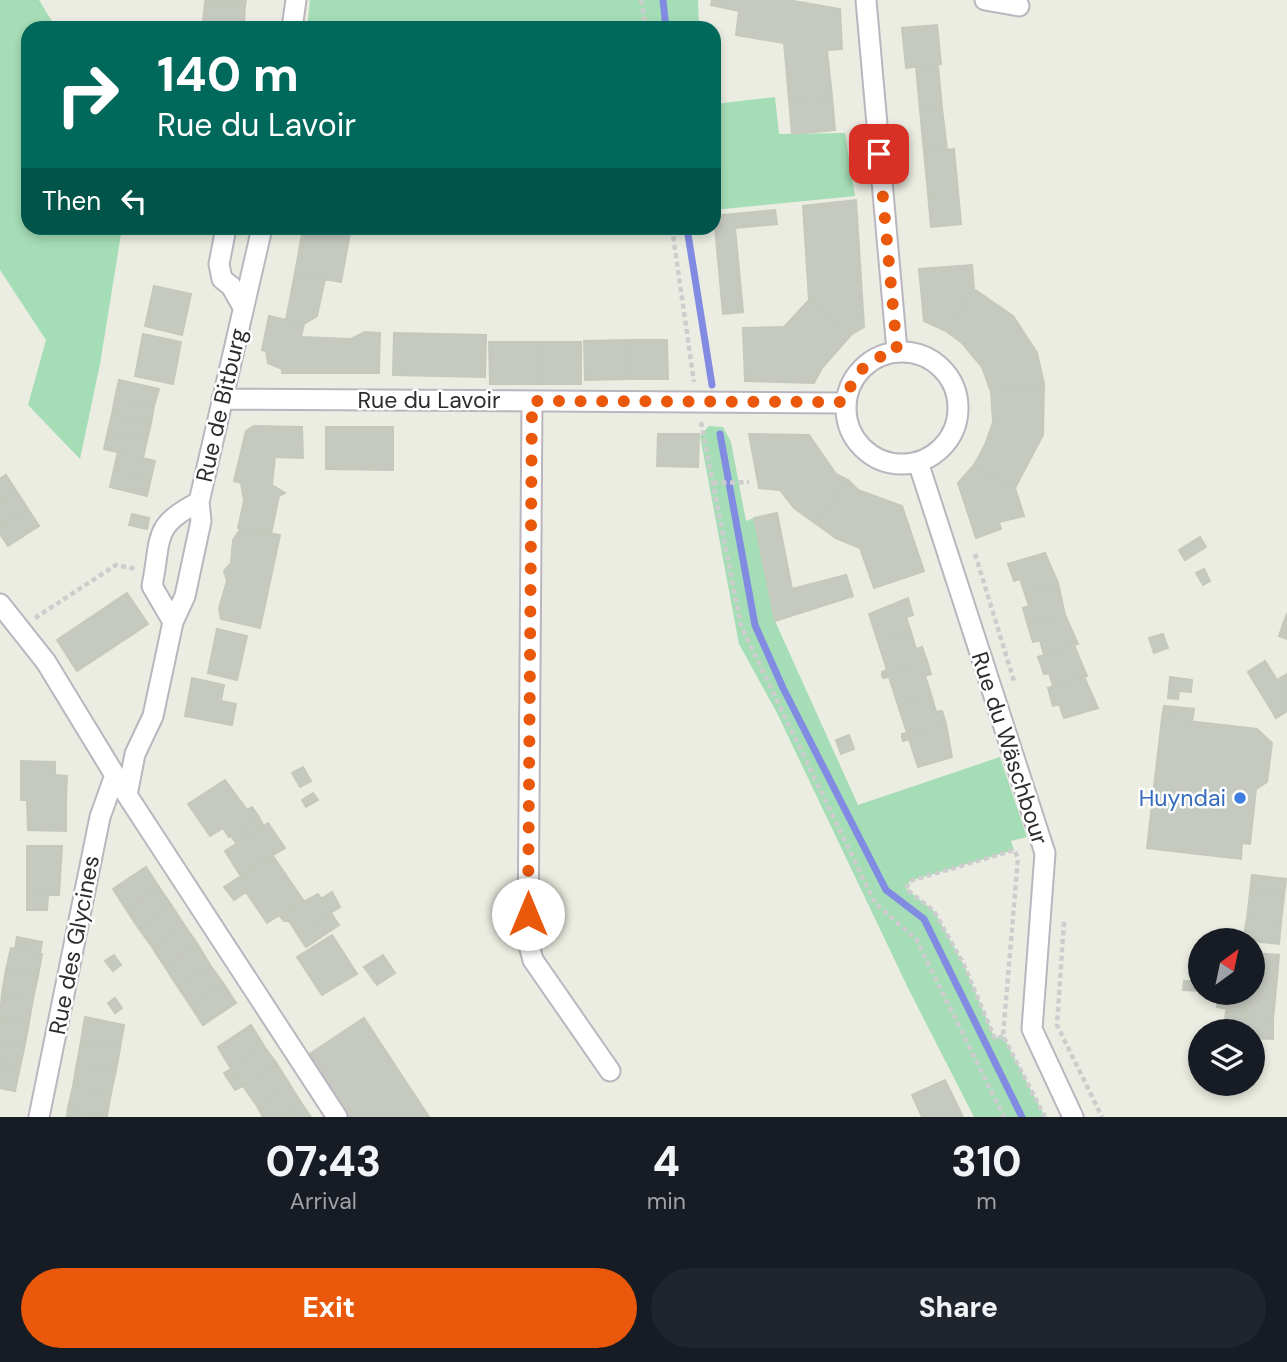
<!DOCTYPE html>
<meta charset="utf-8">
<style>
:root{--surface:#171b24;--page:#20242c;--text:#f1f3f6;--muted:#9ea1a6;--accent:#ea580c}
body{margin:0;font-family:"DM Sans",sans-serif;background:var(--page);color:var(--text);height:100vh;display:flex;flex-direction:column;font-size:26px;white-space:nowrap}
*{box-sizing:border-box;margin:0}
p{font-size:23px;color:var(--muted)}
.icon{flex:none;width:38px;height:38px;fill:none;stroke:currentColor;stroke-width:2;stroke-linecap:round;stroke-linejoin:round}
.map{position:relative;height:1117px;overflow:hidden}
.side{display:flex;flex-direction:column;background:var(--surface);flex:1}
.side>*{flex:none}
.banner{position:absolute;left:21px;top:21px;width:700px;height:214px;border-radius:21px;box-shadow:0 4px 10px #0003;background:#00695c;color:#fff;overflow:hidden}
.needle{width:46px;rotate:33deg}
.fabs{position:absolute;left:1188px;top:928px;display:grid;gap:14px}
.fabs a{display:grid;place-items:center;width:77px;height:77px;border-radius:50%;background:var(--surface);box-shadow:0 4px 10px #0003;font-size:35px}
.pin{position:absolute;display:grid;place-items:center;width:60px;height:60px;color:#fff;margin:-30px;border-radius:14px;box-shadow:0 4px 10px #0006}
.me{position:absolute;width:77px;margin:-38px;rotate:0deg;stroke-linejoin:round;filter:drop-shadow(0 0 5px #0008)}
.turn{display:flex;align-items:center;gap:24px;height:147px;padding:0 21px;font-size:32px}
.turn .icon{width:91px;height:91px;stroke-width:2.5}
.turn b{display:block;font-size:49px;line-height:60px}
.then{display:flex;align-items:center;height:66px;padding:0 21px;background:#0003;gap:14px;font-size:26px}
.eta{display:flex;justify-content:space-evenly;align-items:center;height:119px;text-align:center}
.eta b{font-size:42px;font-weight:800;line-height:49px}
.button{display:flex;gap:14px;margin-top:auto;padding:14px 21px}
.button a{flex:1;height:80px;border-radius:42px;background:var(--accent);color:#fff;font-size:28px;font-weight:800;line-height:80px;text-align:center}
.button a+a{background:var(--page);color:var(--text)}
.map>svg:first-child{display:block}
.green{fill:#a5ddb6}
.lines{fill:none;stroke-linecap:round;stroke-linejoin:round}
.stream{stroke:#828be2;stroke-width:7}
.building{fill:#c6c9c0;stroke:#c5c9bb;stroke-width:2}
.minor-casing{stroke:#bab5bf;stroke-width:23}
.path{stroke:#cdcdcd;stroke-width:4.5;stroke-dasharray:5 3.5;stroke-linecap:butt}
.minor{stroke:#fff;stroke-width:19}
.route{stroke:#ea580c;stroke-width:12;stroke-dasharray:0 21.6}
.shop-dot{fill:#3f7fe0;stroke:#fff;stroke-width:2.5}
.labels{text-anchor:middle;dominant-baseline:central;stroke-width:5;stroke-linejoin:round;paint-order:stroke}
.street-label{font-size:23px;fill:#2d2d2d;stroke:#fff}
.shop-label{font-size:23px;fill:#366cbe;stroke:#fff;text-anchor:end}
</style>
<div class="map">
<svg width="1287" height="1117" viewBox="0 0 1287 1117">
<rect width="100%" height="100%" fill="#ebede2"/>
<path class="green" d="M0,0H39L56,28H28V228H122L100,364L80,459L28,405L46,340L0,270Z
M310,0H698L699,28H307Z
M775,97L779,134L845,133L855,196L714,210V104Z
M709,426L723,427L731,442L746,521L754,518L775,621L858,805L1000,757L1027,837L1011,841L1014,850L910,881L906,889L934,911L964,965L995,1039L1003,1036L1045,1117H974L909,990L777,713L739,644L700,436Z"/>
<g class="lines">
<path class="stream" d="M663,0L666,28
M687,228L712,385
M720,434L755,625L783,688L886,890L924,919L1022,1117"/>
</g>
<path class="building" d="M205,0H246L245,5Z
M712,0H788L840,9L842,49L827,50L832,96L789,99L784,43L736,35L739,11L711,5Z
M205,2L245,5L244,24L203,22Z
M203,22L244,24V28H203Z
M937,25L941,64L906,68L902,28Z
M938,65L942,108L920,110L916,67Z
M832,96L835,130L792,134L789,99Z
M942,108L947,150L924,152L920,110Z
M954,149L958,191L928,193L924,152Z
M958,191L961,224L931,227L928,193Z
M856,200L864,327L852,334L809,300L803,206Z
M775,210L777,224L735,228L743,312L723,314L714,216Z
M303,228H351L341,282L295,273Z
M972,265L974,289L946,331L924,321L919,269Z
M295,273L325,279L317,316L304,324L286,320Z
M154,286L191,294L182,335L145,326Z
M974,289L1013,316L1037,353L1044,384L991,392L982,367L962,343L946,331Z
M809,300L852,334L822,368L814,383L745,381L743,328L784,327Z
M269,316L304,324L301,337L351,339L365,332L380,333L379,373H282V369L268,363L266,351L262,350Z
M394,333L486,335L485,377L393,375Z
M143,334L181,342L173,384L135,376Z
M629,340V379L585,380L584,341Z
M629,340H667L668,379H629Z
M489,342H538L539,384H490Z
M538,342H581V384H539Z
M119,380L159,389L154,406L115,398Z
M1044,384L1043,435L1015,488L974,465L985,445L993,422L991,392Z
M115,398L154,406L151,423L112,414Z
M112,414L151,423L147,440L108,431Z
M254,426L302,427L303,458L275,457L272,485L285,493L279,496L271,534L238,528L244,501L241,483L234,481L246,431Z
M326,427H393V470L326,469Z
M108,431L147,440L143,458L104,449Z
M658,434H699L698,467L657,466Z
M749,434L809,435L836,474L848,480L815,523L794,508L780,490L759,488Z
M118,452L155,461L151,478L114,469Z
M974,465L1015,488L1024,516L999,522L1001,529L976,538L958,483Z
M114,469L151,478L147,496L110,487Z
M6,475L17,492L0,503V479Z
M848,480L858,490L902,506L924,571L874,588L860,548L836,538L815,523Z
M17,492L28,509L0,526V503Z
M28,509L39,526L8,546L0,534V526Z
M777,513L792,589L846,575L853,596L775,621L754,518Z
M132,514L149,518L147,529L129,525Z
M241,528L280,535L260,628L221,619L219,608L227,581L224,571L231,563L233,540Z
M1200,537L1206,547L1185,560L1179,550Z
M1045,553L1058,583L1025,594L1020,579L1014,581L1008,564Z
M1204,569L1210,581L1203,585L1196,573Z
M1058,583L1065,615L1028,626L1023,608L1029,606L1025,594Z
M127,593L148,624L77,671L57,640Z
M908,598L913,615L906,617L911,632L878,642L869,614Z
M1287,613V639L1279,636Z
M1065,615L1078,644L1044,655L1040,640L1033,642L1028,626Z
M217,629L247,636L237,680L208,673Z
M911,632L916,649L922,647L927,661L882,675V672L887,670L878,642Z
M1163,634L1168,648L1154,653L1149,638Z
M1074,645L1087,676L1053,686L1049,673L1044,674L1038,657Z
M927,661L931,674L925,676L931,694L898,705L889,677L883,678L882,675Z
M1265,661L1277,680L1287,674V711L1276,718L1248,672Z
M1084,677L1098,708L1064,718L1059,704L1053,706L1048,688Z
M1170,677L1192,680L1191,692L1179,691L1178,699L1168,698Z
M192,678L224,685L221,701L236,704L232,725L185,716Z
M931,694L936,712L942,711L946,724L902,737V734L907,733L898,705Z
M1164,706L1194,709L1192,721L1162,718Z
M1162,718L1257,729L1272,743L1267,782L1256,789L1250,844L1242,843L1241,859L1147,848Z
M946,724L952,757L918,767L909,739L903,741L902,737Z
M849,735L854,749L841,754L836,740Z
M21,761L55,762V775L67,776L66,800H21Z
M303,767L311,781L300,787L292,773Z
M225,780L247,810L252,807L259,817L229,837L223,828L210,836L188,804Z
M313,793L318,800L306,807L302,800Z
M27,800H66V831L28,830Z
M259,817L263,825L236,843L231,836Z
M268,823L285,848L240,875L225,851Z
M27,846H62L59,895H27Z
M273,856L303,900L267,923L246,892L234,900L224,887Z
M146,867L159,887L126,909L113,889Z
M1252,875L1286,879L1284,896L1250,892Z
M159,887L172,906L139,929L126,909Z
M332,892L340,907L331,913L321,899Z
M1250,892L1284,896L1281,922L1247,918Z
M318,894L331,913L298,935L289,921H284L279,915Z
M27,895H48L47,910H27Z
M172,906L185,926L152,947L139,929Z
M331,913L339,925L306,947L298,935Z
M1247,918L1281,922L1279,944L1243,940Z
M185,926L198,945L165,967L152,947Z
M332,935L357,974L322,995L297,957Z
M17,937L42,942L40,953L15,949Z
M198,945L210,965L178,987L165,967Z
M11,948L42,954L38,976L6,970Z
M1253,953L1279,955L1276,989L1253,987Z
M114,955L121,965L113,971L105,961Z
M383,955L395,973L377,985L364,967Z
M210,965L223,983L190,1005L178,987Z
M6,970L38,976L33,999L2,993Z
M1184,981L1200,982V991L1183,990Z
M223,983L236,1003L203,1025L190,1005Z
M1253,987L1276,989L1273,1020L1244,1019L1246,992H1253Z
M1218,992H1246L1244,1012L1217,1007Z
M2,993L33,999L29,1022L0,1017Z
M115,998L122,1008L115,1013L108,1003Z
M1226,1011L1244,1012L1243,1031H1224Z
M0,1017L29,1022L25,1044L0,1040Z
M85,1017L124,1025L120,1048L81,1041Z
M364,1018L429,1117H350L308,1055Z
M1244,1019L1273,1020V1039L1253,1038V1031H1243Z
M251,1025L264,1046L230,1067L218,1047Z
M0,1040L25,1044L20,1067L0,1063Z
M81,1041L120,1048L116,1070L77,1063Z
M264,1046L277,1064L243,1086L230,1067Z
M0,1063L20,1067L15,1091L0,1088Z
M77,1063L116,1070L111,1093L73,1086Z
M277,1064L290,1085L257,1106L243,1086Z
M231,1069L243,1086L235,1090L224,1073Z
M945,1080L963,1117H922L912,1095Z
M290,1085L302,1104L282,1117H263L257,1106Z
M73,1086L111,1093L107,1116L68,1108Z
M302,1104L311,1117H282Z
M68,1108L107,1116V1117H67Z"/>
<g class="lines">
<g class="minor-casing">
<path id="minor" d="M866,0L897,351
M985,0L1019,6
M292,28L296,0
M226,228L219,264L222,279L231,286L243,307
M846 408a56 56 0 1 1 112 0a56 56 0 1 1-112 0Z
M222,399L845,403
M532,401L528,941L533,960L610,1071
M918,462L1045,853L1032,1029L1073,1117
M0,604L46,662L127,795L337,1117
M173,622L152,586C162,538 151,526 199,502
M127,795L135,754L153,716L173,622L185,596L201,521L199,502L262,228
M39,1117L100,817L115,775"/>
</g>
<path class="path" d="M641,0L646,28
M672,228L694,382
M701,422L741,626L875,903L916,939L1004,1117
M713,483L749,482
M975,554L1015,684
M35,618L116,565L136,569
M1064,922L1057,1025L1102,1117
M1003,1036L995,1039L964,965L934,911L906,889L910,881L1014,850L1018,858L1003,1036L1045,1117"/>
<use href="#minor" class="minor"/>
</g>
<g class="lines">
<path class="route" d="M528,914L532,401L845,402C853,373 867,359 897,351L879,154"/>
</g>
<circle class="shop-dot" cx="1240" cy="798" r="7"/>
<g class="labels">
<g class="street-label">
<text x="429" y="400">Rue du Lavoir</text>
<text transform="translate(221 405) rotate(-77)">Rue de Bitburg</text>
<text transform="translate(1010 748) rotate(72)">Rue du Wäschbour</text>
<text transform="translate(74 945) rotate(-79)">Rue des Glycines</text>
</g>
<g class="shop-label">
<text x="1226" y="798">Huyndai</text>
</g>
</g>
</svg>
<div class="fabs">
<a><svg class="needle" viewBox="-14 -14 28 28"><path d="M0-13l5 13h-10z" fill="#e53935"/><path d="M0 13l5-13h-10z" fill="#9ea1a6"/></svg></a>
<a><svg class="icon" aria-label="layers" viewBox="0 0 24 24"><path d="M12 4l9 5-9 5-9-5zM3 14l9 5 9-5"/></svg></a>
</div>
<div class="pin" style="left:879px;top:154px;background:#d93025"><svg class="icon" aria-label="arrive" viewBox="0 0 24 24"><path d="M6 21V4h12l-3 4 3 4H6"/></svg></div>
<svg class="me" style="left:528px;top:914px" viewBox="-20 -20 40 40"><circle r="19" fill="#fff"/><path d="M0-13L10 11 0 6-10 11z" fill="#ea580c"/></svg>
<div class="banner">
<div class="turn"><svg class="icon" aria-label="right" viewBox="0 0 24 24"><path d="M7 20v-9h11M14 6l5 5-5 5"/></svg><div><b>140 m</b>Rue du Lavoir</div></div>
<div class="then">Then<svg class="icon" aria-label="left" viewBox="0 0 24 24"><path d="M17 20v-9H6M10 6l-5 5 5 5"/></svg></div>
</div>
</div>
<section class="side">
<div class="eta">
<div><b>07:43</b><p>Arrival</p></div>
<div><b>4</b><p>min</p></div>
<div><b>310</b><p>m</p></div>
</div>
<div class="button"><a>Exit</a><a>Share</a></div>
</section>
